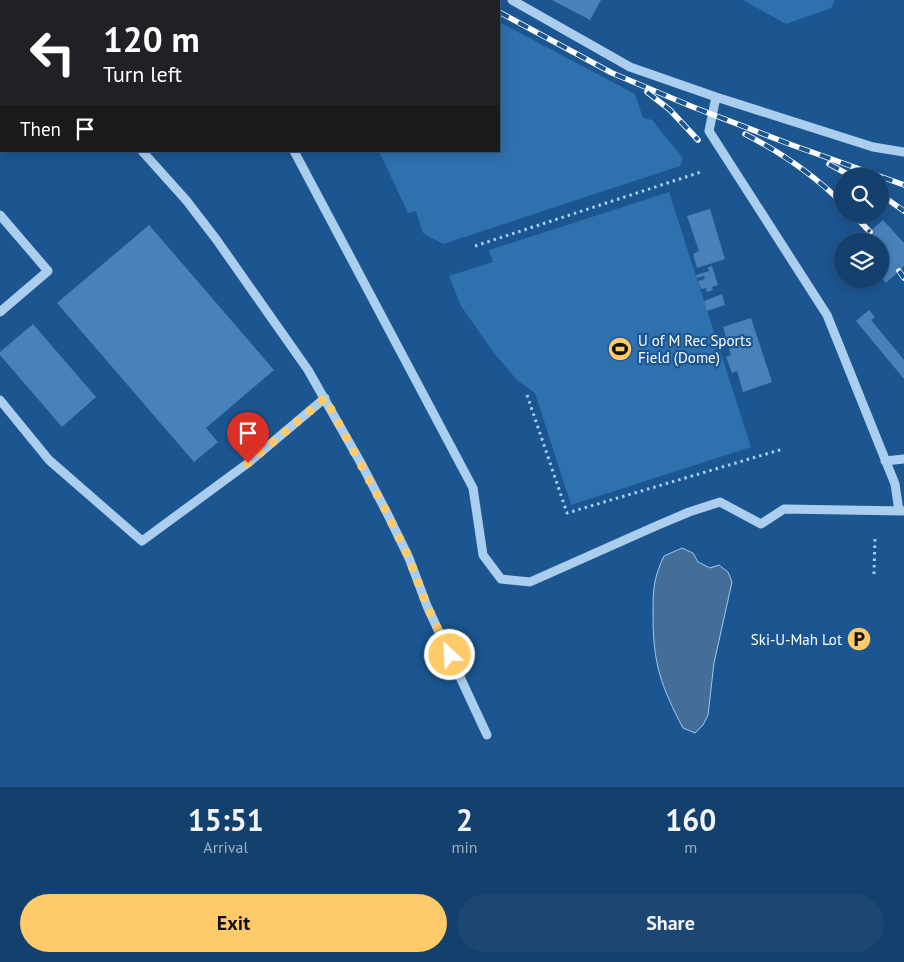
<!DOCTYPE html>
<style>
:root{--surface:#14406d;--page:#1d4772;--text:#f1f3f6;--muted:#9dafc2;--line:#335980;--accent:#ffca69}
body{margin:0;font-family:"PT Sans",sans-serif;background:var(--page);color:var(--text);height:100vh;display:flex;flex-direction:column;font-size:19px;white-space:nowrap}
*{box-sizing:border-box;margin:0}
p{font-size:16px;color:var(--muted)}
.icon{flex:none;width:28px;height:28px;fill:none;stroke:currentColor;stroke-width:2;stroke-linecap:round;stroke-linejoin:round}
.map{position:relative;height:787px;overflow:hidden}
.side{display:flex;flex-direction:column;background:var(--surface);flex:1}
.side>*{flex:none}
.top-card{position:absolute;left:0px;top:0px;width:500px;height:152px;box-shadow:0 2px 12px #0003,0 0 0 1px var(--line);background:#202124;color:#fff;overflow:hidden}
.tools{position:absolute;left:834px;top:168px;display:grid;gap:10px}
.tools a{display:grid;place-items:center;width:55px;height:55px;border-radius:50%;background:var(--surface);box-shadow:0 2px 12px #0003,0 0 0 1px var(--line);font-size:25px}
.pin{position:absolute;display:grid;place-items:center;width:42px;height:42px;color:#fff;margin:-51px -21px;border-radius:50% 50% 50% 0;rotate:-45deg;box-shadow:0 0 5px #0007}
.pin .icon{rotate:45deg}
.me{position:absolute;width:55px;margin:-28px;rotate:335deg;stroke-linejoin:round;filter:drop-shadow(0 0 4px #0008)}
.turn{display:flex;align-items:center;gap:18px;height:105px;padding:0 20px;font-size:22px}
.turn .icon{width:65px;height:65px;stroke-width:2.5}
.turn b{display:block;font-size:35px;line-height:42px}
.then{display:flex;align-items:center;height:48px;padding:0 20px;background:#0003;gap:10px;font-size:19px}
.eta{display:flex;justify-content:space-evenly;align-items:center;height:85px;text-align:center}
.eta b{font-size:30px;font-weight:700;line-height:35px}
.action{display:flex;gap:10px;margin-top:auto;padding:10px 20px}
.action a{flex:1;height:58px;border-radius:30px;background:var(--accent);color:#111;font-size:20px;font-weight:700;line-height:58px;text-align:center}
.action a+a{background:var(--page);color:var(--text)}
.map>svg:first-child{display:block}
.green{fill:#2f70af}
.water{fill:#446d97;stroke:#9ec9f0}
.building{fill:#4982ba}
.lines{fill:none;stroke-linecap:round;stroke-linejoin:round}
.path{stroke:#abceee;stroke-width:3;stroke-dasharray:2.5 4;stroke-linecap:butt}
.minor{stroke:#abceee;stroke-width:9}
.rail-casing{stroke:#fff;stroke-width:5.5}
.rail{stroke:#1b5691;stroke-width:4;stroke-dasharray:11;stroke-linecap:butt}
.route{stroke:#ffca69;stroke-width:9;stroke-dasharray:0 16.2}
.labels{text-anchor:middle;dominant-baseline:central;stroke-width:4.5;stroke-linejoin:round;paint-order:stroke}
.poi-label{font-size:15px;fill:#fff;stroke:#1b5691;text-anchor:start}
</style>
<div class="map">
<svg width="904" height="787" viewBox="0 0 904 787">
<rect width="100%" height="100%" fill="#1b5691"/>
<path class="green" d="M743,0H835L831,8L786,24Z
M499,22L635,94L643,118L652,120L683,158L680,166L443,244L423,233L416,211L408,213L379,151H499Z
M669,192L751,447L571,505L535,393L517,380L494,353L461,306L449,276L493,262L489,250Z"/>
<path class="water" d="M682,548L693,553L698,562L710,568L719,565L728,572L732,582L714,663L708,715L703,725L695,733L683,728C661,686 653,664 653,615C653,591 653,579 664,556Z"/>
<path class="building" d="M552,0H601L590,20Z
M710,209L725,259L697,268L693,254L699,251L687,216Z
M883,220L904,243V266L886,283L880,276V241H859Z
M149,225L274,370L206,428L218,442L194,462L57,303Z
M712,266L718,285L712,287L713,290L707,292L706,288L701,289L698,281L705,279L704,276L697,278L696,275L709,271L708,267Z
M722,294L725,305L707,311L704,301Z
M869,310L875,317L871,320L904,360V379L856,321Z
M751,318L772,382L743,392L737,371L732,373L726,357L731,355L723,327Z
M33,324L96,397L62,427L0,355V352Z"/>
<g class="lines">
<path class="path" d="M475,246L701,172
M527,395L567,513L783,449
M874,574L875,537"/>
<path class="minor" d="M193,0L194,1
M512,0L630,67L716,97L873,147L904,152
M0,9L1,10
M716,97L709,131L827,315L895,484L899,511
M142,151L186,200L216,239L308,370L362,465L387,513L409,558L427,606L487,735
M294,151L473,488L483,555L501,579L530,582L656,526L689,512L720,502L761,524L784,509L904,511
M0,215L48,271L0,312
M0,400L49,460L142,541L248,463L325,398
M885,461L904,459"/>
<g class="rail-casing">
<path id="rail" d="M477,0L479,1
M499,12L612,73L693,107L792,145L904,185
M647,92L670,110L698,140
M745,134C780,152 814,175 842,203
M829,164L851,176
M880,194L904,211
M853,214L870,232
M899,271L904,278"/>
</g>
<use href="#rail" class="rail"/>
</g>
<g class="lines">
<path class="route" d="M248,463L325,398L387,513L409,558L427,606L450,655"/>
</g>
<defs>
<g id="stadium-disc" transform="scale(1.25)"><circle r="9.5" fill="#ffca69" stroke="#1b5691"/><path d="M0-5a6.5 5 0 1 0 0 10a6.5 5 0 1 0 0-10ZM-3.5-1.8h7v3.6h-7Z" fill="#111"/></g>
<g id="parking-disc" transform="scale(1.25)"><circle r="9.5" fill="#ffca69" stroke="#1b5691"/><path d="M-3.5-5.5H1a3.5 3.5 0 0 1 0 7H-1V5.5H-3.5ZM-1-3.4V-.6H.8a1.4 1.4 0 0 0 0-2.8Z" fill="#111"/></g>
</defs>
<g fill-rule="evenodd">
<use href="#stadium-disc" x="620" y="349"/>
<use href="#parking-disc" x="859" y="639"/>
</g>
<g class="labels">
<g class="poi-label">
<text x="638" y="340">U of M Rec Sports<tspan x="638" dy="17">Field (Dome)</tspan></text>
<text x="842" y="639" text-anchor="end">Ski-U-Mah Lot</text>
</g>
</g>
</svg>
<div class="tools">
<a><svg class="icon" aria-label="search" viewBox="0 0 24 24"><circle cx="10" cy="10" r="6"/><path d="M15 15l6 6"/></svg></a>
<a><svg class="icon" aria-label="layers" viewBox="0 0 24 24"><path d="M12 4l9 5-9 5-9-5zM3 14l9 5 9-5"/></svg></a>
</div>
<div class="pin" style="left:248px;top:463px;background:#d93025"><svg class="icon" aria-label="arrive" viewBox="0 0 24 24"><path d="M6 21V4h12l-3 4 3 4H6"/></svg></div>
<svg class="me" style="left:450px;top:655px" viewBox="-20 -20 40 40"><circle r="17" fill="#ffca69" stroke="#fff" stroke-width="3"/><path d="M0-11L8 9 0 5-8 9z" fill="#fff"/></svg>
<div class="top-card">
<div class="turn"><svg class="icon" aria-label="left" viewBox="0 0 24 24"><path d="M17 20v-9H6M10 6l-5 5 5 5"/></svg><div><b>120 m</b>Turn left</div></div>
<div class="then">Then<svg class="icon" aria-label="arrive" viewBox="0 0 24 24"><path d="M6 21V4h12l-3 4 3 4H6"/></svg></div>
</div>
</div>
<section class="side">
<div class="eta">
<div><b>15:51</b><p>Arrival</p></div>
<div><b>2</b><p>min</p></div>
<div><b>160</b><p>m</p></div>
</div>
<div class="action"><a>Exit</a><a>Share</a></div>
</section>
